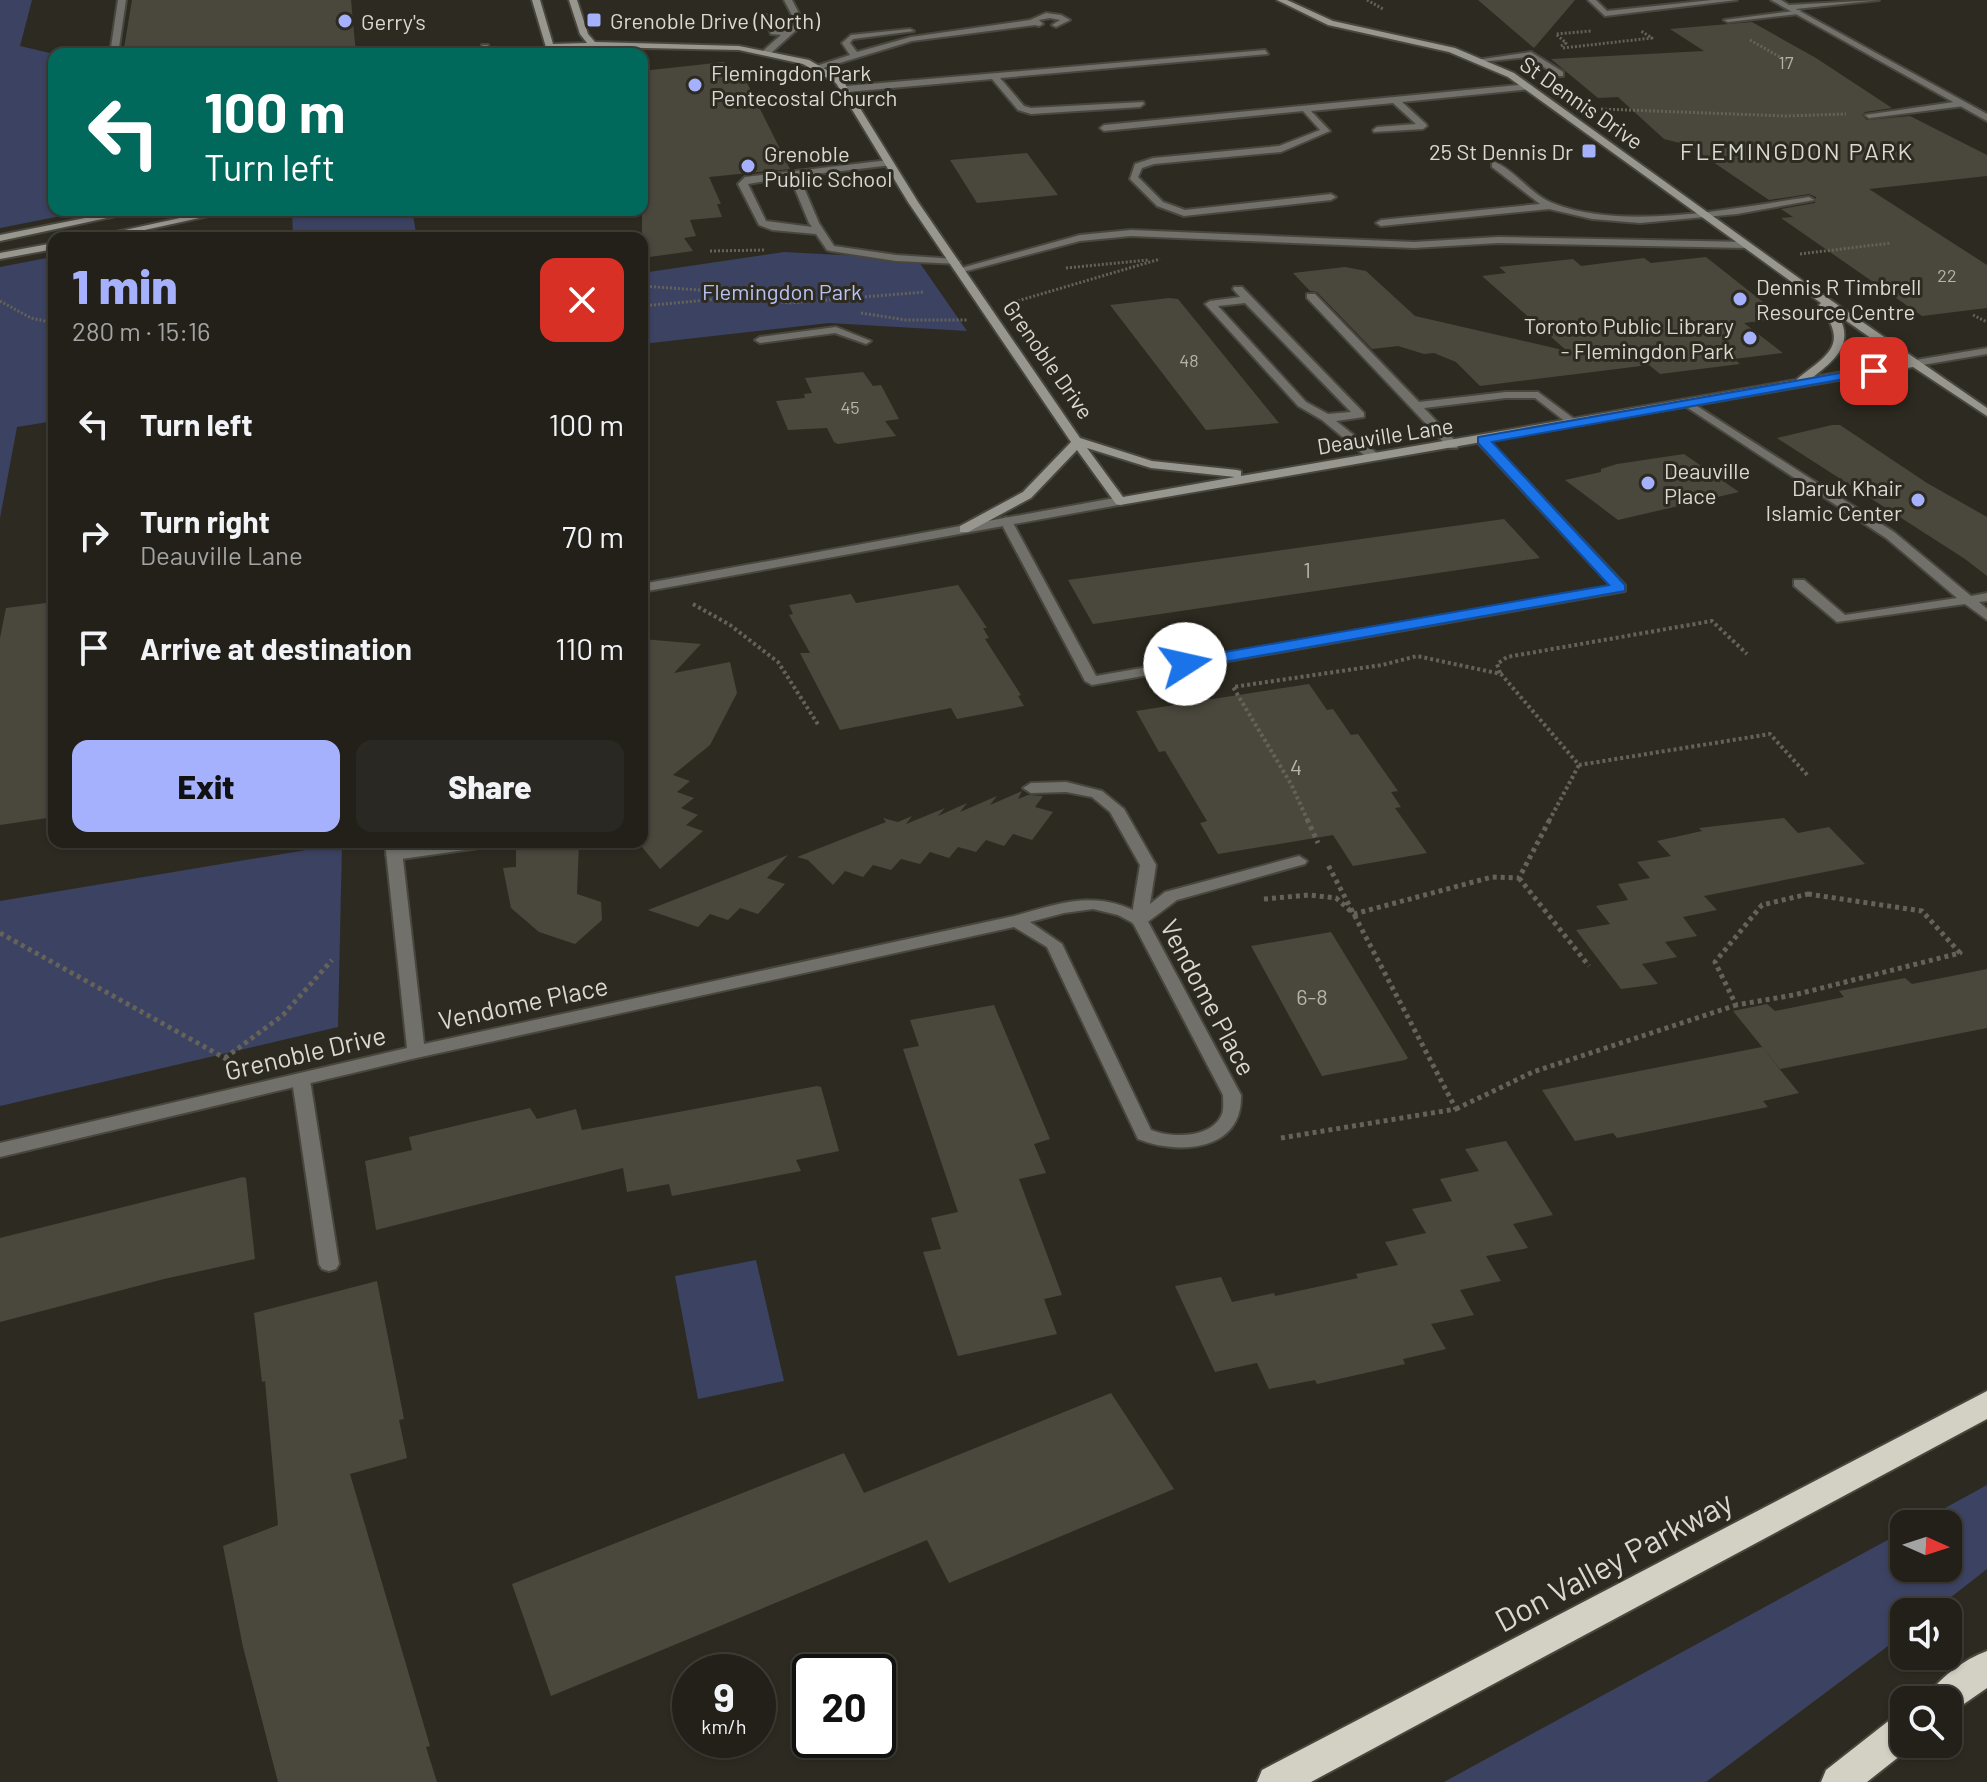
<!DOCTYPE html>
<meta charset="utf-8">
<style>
:root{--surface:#222019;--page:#2a2822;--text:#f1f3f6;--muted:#a2a3a2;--line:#3f3e38;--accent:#a5b1fc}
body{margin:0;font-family:Barlow,sans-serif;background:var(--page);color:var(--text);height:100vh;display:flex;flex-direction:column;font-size:30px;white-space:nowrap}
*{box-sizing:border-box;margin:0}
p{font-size:26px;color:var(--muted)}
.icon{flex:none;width:44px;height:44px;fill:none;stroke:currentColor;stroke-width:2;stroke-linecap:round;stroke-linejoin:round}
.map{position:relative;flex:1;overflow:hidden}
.details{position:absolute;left:48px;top:232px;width:600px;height:616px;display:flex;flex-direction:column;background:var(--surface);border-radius:16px;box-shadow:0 2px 6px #0004,0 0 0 2px var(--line)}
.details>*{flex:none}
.hud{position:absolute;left:48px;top:48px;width:600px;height:168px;border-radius:16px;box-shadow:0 2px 6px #0004,0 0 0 2px var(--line);background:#00695c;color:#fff;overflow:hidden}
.needle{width:52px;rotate:93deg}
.controls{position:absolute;left:1890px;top:1510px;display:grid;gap:16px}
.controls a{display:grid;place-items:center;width:72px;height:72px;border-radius:16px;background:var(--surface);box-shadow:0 2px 6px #0004,0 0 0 2px var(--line);font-size:40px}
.speed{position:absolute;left:672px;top:1654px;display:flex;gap:16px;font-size:40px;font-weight:700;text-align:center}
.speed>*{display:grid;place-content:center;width:104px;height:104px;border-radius:50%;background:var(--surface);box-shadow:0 2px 6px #0004,0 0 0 2px var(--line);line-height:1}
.speed small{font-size:20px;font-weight:400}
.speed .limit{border:4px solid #111;border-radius:12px;background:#fff;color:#111}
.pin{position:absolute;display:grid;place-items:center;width:68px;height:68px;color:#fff;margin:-34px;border-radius:16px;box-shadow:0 4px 12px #0006}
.me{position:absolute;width:88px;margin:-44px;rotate:80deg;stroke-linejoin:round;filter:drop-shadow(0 0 6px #0008)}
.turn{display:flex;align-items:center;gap:28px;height:168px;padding:0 24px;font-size:36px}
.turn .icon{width:104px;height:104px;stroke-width:2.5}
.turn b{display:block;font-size:56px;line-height:68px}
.round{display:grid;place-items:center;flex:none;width:84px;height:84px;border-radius:16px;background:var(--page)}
.overview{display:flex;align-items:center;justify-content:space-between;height:136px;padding:0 24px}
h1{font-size:48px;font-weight:800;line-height:60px;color:var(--accent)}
.primary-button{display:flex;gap:16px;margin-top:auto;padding:16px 24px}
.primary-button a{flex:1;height:92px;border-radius:16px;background:var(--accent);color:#111;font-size:32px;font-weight:800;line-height:92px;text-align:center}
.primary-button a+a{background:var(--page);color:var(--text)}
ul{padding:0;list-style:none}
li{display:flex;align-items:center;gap:24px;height:112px;padding:0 24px}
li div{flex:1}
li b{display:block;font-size:30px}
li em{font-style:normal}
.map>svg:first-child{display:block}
.green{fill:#3c4262}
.building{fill:#4a483d}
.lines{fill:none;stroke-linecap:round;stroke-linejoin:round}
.lane-casing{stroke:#49473d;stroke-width:4}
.street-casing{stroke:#49473d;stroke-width:4}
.secondary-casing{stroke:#49473d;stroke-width:4}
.highway-casing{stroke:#49473d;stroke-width:4}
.path-far2{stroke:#646259;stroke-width:3;stroke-dasharray:2 2;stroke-linecap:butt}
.path-far1{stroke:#646259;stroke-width:4;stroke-dasharray:3 3;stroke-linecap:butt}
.path{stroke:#646259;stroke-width:5;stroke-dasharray:4 4;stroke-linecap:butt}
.lane{fill:#71706b;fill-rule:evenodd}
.street{fill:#71706b;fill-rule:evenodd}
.secondary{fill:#98978f;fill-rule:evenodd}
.highway{fill:#d3d1c4;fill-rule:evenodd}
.route{fill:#1a73e8;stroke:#114b97;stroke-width:2}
.poi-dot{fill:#a5b1fc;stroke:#2d2b21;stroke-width:3}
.labels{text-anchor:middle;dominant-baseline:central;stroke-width:6;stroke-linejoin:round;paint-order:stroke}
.far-number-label{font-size:18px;fill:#b5b4ac}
.far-poi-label{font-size:22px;fill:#d9d8d1;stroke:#2d2b21;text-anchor:start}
.far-street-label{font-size:22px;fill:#d9d8d1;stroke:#2d2b21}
.far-park-label{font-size:22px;fill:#b8c2f4;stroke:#2d2b21}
.number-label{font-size:22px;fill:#b5b4ac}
.far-neighbourhood-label{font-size:24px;letter-spacing:2px;fill:#d9d8d1;stroke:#2d2b21}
.street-label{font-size:26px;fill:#d9d8d1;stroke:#2d2b21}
.near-street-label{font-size:32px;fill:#d9d8d1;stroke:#2d2b21}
</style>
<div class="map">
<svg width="1987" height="1782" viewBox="0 0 1987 1782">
<rect width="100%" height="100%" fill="#2d2b21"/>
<path class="green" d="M0,0H32L20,46L54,54V210H68L66,215L0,228Z
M292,210H412L417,238H293Z
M784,252L917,259L967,331L829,323L642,344V273Z
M52,257L54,421L17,427L0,518V267Z
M342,844L338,1027L0,1106V901Z
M756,1260L784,1381L698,1399L675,1276Z
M1987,1485V1569L1932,1612H1904V1634L1706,1782H1444L1904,1531V1568H1948V1524H1916Z"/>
<path class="building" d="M132,0H351L356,54H123Z
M1478,0H1575L1534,48Z
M1752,22L1816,58L1892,108L1865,112L1862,115L1867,120L1910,116L1987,155V176L1869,189L1987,265V308L1922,316L1781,218L1793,217L1781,209L1815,203L1816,197L1809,194L1769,200L1688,145L1664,139L1618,97L1598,98L1551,59L1704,51L1670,29Z
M724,62L745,79L790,169L709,177L721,204H717L722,217L690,220L696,236L684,238L693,251L642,258V71Z
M1027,153L1058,195L977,203L950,160Z
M1706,257L1783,318L1744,323L1783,353L1734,359L1740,364L1660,374L1649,365L1480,386L1456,362L1434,353L1424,354L1398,346L1372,349L1317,292L1310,291L1293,273L1345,267L1366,271L1415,316L1567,351L1482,276L1506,273L1499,267L1573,259L1581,266L1644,258L1651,263Z
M1169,298L1178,299L1279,423L1206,430L1110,305Z
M863,372L873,386L881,385L899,419L885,421L896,436L838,444L834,442L827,428L788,430L776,401L805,398L804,394L812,393L805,378Z
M1832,425H1840L1927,483L1987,517V576L1965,559L1777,438Z
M1684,454L1739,492L1618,520L1565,480L1601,472V469L1617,464Z
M1504,519L1540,558L1093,624L1068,580Z
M958,585L987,628H983L989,638L985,639L1021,695L1018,696L1024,706L957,719L951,708L840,730L800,653H810L789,615L793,614L789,605L851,594L856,603Z
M54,602V817L0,825V638L6,608Z
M642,639L701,644L674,673L730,662L737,693L710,745L673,775L690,781L677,792L694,798L681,808L698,815L686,825L703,831L660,869L642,847Z
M1309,684L1327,710L1333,709L1351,735L1358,734L1398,791L1391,792L1401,807L1395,808L1427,853L1353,866L1333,835L1218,854L1200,823L1207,821L1165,751L1159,752L1136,711Z
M1022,791L1018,799L1028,795L1043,796L1035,807L1053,812L1032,840L1013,834L1004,846L986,840L976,852L958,847L949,858L930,852L920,864L901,859L891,870L873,865L863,877L845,871L833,885L808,860L797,857L886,822L883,818L898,822L912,816L906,824L945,808L938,816L967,803L960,812L997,796L990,805Z
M1784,818L1798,833L1829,827L1865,864L1704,896L1717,910L1683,917L1697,936L1665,942L1677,957L1642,964L1658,984L1621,989L1576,930L1610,924L1596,906L1628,900L1618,884L1650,878L1637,862L1671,856L1657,841L1702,831L1699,828Z
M579,843L577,894L601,902L602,920L575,944L539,932L511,908L503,868L516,867V848Z
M788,855L767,878L785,884L758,914L740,908L728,920L710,914L698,927L648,910Z
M1331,932L1408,1058L1405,1060L1322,1076L1251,946Z
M1987,969V1028L1780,1069L1733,1011L1767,1004L1775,1011L1844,997L1839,991L1905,978L1912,984Z
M994,1005L1050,1139L1034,1144L1046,1173L1019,1179L1062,1295L1044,1299L1057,1334L958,1356L923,1252L941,1249L931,1218L958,1212L903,1049L919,1046L910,1020Z
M1762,1047L1799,1093L1763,1101L1768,1107L1617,1138L1613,1133L1575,1141L1542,1090Z
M817,1086L821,1087L839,1151L796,1160L801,1171L672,1196L669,1184L627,1192L623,1168L376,1230L365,1161L412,1150L409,1137L530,1108L537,1119L576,1109L582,1130Z
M1506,1141L1553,1215L1513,1224L1528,1248L1486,1256L1501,1281L1460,1290L1474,1315L1431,1324L1446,1349L1403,1359L1405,1364L1317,1384L1315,1380L1269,1389L1257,1363L1215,1372L1175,1286L1221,1277L1232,1302L1274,1293L1275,1296L1358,1278L1356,1274L1398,1265L1385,1242L1426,1233L1412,1209L1452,1201L1440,1179L1479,1171L1465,1149Z
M243,1177L246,1178L255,1259L164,1279L0,1322V1238Z
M377,1281L404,1419L399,1420L407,1458L350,1474L430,1746L426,1747L437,1782H278L243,1647L223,1546L278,1525L265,1381L262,1382L254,1313Z
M1111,1393L1174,1489L949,1583L927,1540L551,1696L512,1584L844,1453L864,1493Z"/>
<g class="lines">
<g class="lane-casing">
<path id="lane" d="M118,0H126L118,54H110Z
M784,0H792L804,23L770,54H764V50L781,35L771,34L764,15H770L777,30L786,31L796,23Z
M1588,0H1596L1607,11L1712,0H1737L1605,16Z
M1801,10L1798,14L1728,22L1724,20Z
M1046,13L1061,15L1070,20L1056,27L1052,25L1060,20L1050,18L1039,20L1043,24L1039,26L1035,25L912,41L820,69L813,67L850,55L842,43L851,35L910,29L914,31L853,39L850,43L857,52L911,37L1030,20Z
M482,45H488L491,54H483Z
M434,48H440L442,54H434Z
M1265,50L1268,54L1000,78L1024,106L1031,108L1143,102L1144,104L1140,107L1031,114L1018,110L992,79L847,92L843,89L847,86Z
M1531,52L1563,72V76H1557L1529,57L1480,62L1476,60Z
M1529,84L1533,87L1532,89L1402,102L1426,124L1427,126L1423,129L1374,132L1373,130L1377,127L1416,124L1393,103L1311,111L1330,131L1281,152L1154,164L1142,168L1138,177L1163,202L1185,210L1331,194L1336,197L1331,200L1184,216L1157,206L1130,179L1135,164L1153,158L1279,146L1320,130L1303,111L1104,131L1100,128L1104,125Z
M1961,101L1965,104L1964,106L1869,118L1865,115Z
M889,160L892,161V165L799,176L819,223L834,246L896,255L955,259L960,262L959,264L896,261L831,251L827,250L816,234L772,230L759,225L738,184L745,177ZM790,177L809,223L812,227L766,221L748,184Z
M1495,162C1517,172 1532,196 1555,204C1626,231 1735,208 1809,197L1814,200L1737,214L1640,223L1592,219L1549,209L1381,226L1376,223L1381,220L1540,204L1492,167V163Z
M1131,230L1414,242L1498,237L1747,242L1752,245L1747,248L1498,243L1414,248L1131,236L1080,241L959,273L954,270L1080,235Z
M1234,287H1242L1364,413V417L1336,421L1378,454V460H1370L1322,420L1298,406L1205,304L1210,301L1240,297L1233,289ZM1245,303L1351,412L1328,414L1306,402L1218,306Z
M1307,294H1315L1419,402L1506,392H1538L1581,424L1571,426L1535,398H1506L1424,408L1459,445L1457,448H1449L1307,298Z
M836,327L871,341L866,344L835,333L760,343L755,340L760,337Z
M1689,401L1894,532L1971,596L1987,593V601L1979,602L1987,609V620L1965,604L1837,622L1794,586V580H1804L1845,615L1957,598L1886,538L1685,406V402Z
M1482,436L1486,437L1625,585V591L1092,685L1085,681L1000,521L1006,517L1012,521L1096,676L1611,586L1478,443L1476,440Z
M1066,782L1102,791L1124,809L1156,865L1150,904L1165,892L1299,856L1307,861L1305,864L1177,900L1145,924H1133L1131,920L1140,865L1110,812L1092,797L1066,792L1031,793L1023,788L1031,783Z
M452,842H494L486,847L394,860L386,855L394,850Z
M301,1074L307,1076L310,1080L339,1264L336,1269L329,1271L322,1269L319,1264L292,1080L295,1076Z"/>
</g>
<g class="street-casing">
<path id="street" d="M1771,0H1781L1789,5L1879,0L1796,9L1987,114V121Z
M1987,348V354L1916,366L1910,363L1916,360Z
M1120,497L1126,501L1124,504L642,592V584Z
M385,842H401L424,1044L1014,916C1064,902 1097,889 1145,916L1241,1095C1243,1152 1177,1155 1138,1139L1047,947L1014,927L416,1058L0,1157V1143L407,1048ZM1093,909L1118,915L1133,923L1223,1095C1223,1101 1224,1108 1222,1114C1212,1139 1171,1138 1151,1130L1062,944L1030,922L1064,913Z"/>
</g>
<g class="secondary-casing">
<path id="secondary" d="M532,0H540L553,44L587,43L580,34L569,0H577L588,34L595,42L739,46L809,60L842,79L918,202L1080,438L1152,461L1237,470L1241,471V476L1796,380C1828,354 1850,346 1819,305L1821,303L1508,77L1449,52L1328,25L1277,0H1287L1333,21L1455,48L1514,73L1803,281L1987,408V416L1913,367L1120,505L1116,504L1077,450L1031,498L968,532H960V526L1023,492L1071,442L908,202L836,83L803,64L739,50L599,47L600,49L596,51L590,47L554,48L556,54H548ZM1838,315L1905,362L1813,377C1835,360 1855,343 1838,315ZM1087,448L1151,468L1235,477L1123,497Z
M125,210H144L0,241V235Z
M217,210H236L108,238H88Z
M54,243V249L0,259V253Z"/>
</g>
<g class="highway-casing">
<path id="highway" d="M1987,1391V1419L1311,1782H1257L1262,1770Z
M1987,1651V1688L1948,1715V1700H1926C1936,1679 1965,1659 1987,1651Z
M1904,1714V1744H1915L1867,1782H1821L1826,1770L1891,1719Z"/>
</g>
<path class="path-far2" d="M1367,0L1383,9
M1750,40L1787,61
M1561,46L1566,43L1556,34L1591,31
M1563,48L1652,38L1641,31
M1601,109L1785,116L1846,114
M710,251L765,250
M1800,254L1891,243
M1066,268L1148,260
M642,286L713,291L735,296
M0,301L31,318L54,323
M1014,302L1160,259
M642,306L740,297L789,303L924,292
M861,313L906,320H967
M1973,315L1987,322"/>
<path class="path-far1" d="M693,604L730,625L778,662L819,726
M1500,673L1497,664L1507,657L1712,621L1747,654
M1308,821L1291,784L1233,687L1382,665L1417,656L1501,674L1579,765L1770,734L1809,777
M1549,821L1579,765"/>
<path class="path" d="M1307,819L1318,843
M1519,878L1589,966
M1808,894L1922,911L1960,953L1794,995L1736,1005L1715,962L1762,905Z
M1264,899L1309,895L1336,898L1354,914L1492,877L1519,878L1550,819
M0,933L230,1061
M225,1058L283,1015L332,960
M1456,1109L1533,1072L1736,1005
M1281,1138L1456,1109L1327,863"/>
<use href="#lane" class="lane"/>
<use href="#street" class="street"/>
<use href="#secondary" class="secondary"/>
<use href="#highway" class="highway"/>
</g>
<path class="route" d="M1874,367L1878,368V373L1492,442L1625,585V591L1185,669L1177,664L1185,659L1609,585L1478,443V437Z"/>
<g class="poi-dot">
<rect x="586" y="12" width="16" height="16" rx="4"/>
<circle cx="345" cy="21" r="8"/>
<circle cx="695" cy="85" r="8"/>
<rect x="1581" y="143" width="16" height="16" rx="4"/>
<circle cx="748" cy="166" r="8"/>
<circle cx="1740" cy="299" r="8"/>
<circle cx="1750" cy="338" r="8"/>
<circle cx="1648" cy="483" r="8"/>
<circle cx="1918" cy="500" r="8"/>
</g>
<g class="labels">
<g class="far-number-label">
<text x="1786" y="62">17</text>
<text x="1947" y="275">22</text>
<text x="1189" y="360">48</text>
<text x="850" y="407">45</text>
</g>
<g class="far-poi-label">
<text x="610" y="20">Grenoble Drive (North)</text>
<text x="361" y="21">Gerry's</text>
<text x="711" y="72">Flemingdon Park<tspan x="711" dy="25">Pentecostal Church</tspan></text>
<text x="1573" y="151" text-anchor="end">25 St Dennis Dr</text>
<text x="764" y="153">Grenoble<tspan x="764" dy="25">Public School</tspan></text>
<text x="1756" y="286">Dennis R Timbrell<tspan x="1756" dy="25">Resource Centre</tspan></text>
<text x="1734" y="325" text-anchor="end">Toronto Public Library<tspan x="1734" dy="25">- Flemingdon Park</tspan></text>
<text x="1664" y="470">Deauville<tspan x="1664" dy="25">Place</tspan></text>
<text x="1902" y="487" text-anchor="end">Daruk Khair<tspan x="1902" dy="25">Islamic Center</tspan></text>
</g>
<g class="far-street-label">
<text transform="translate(1582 102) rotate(35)">St Dennis Drive</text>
<text transform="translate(1049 359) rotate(55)">Grenoble Drive</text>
<text transform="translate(1385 435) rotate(-9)">Deauville Lane</text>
</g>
<g class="far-park-label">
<text x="782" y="291">Flemingdon Park</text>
</g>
<g class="number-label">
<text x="1307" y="569">1</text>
<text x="1296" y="766">4</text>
<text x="1312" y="996">6-8</text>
</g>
<g class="far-neighbourhood-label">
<text x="1797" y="150">FLEMINGDON PARK</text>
</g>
<g class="street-label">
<text transform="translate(1209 997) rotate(62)">Vendome Place</text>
<text transform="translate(523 1002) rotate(-12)">Vendome Place</text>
<text transform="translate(305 1052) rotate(-13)">Grenoble Drive</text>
</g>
<g class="near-street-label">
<text transform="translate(1613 1560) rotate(-28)">Don Valley Parkway</text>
</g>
</g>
</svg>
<div class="controls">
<a><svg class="needle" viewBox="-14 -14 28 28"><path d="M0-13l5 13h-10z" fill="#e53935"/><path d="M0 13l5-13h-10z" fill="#a2a3a2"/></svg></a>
<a><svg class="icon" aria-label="sound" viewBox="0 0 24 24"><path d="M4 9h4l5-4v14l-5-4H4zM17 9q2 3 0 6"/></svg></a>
<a><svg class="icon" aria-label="search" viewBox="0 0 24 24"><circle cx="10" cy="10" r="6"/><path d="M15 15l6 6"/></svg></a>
</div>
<div class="speed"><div>9<small>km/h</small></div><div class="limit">20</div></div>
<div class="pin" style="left:1874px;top:371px;background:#d93025"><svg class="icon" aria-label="arrive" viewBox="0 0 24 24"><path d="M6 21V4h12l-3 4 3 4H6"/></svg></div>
<svg class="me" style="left:1185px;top:664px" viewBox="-20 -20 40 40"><circle r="19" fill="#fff"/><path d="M0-13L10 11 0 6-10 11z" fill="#1a73e8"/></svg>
<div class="hud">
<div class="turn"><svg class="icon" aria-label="left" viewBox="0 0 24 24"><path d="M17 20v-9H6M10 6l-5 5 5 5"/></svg><div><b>100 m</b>Turn left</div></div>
</div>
<section class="details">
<div class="overview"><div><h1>1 min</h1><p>280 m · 15:16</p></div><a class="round" style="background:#d93025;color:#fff"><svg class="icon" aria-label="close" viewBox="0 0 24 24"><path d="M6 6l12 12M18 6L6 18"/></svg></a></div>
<ul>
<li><svg class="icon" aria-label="left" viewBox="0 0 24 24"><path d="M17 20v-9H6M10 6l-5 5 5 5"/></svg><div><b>Turn left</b></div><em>100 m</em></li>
<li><svg class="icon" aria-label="right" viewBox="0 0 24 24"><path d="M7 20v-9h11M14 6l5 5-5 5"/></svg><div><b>Turn right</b><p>Deauville Lane</p></div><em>70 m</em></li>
<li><svg class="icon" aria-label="arrive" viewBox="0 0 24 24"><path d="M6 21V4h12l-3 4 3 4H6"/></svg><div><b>Arrive at destination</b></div><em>110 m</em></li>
</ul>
<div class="primary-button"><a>Exit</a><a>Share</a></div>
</section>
</div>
